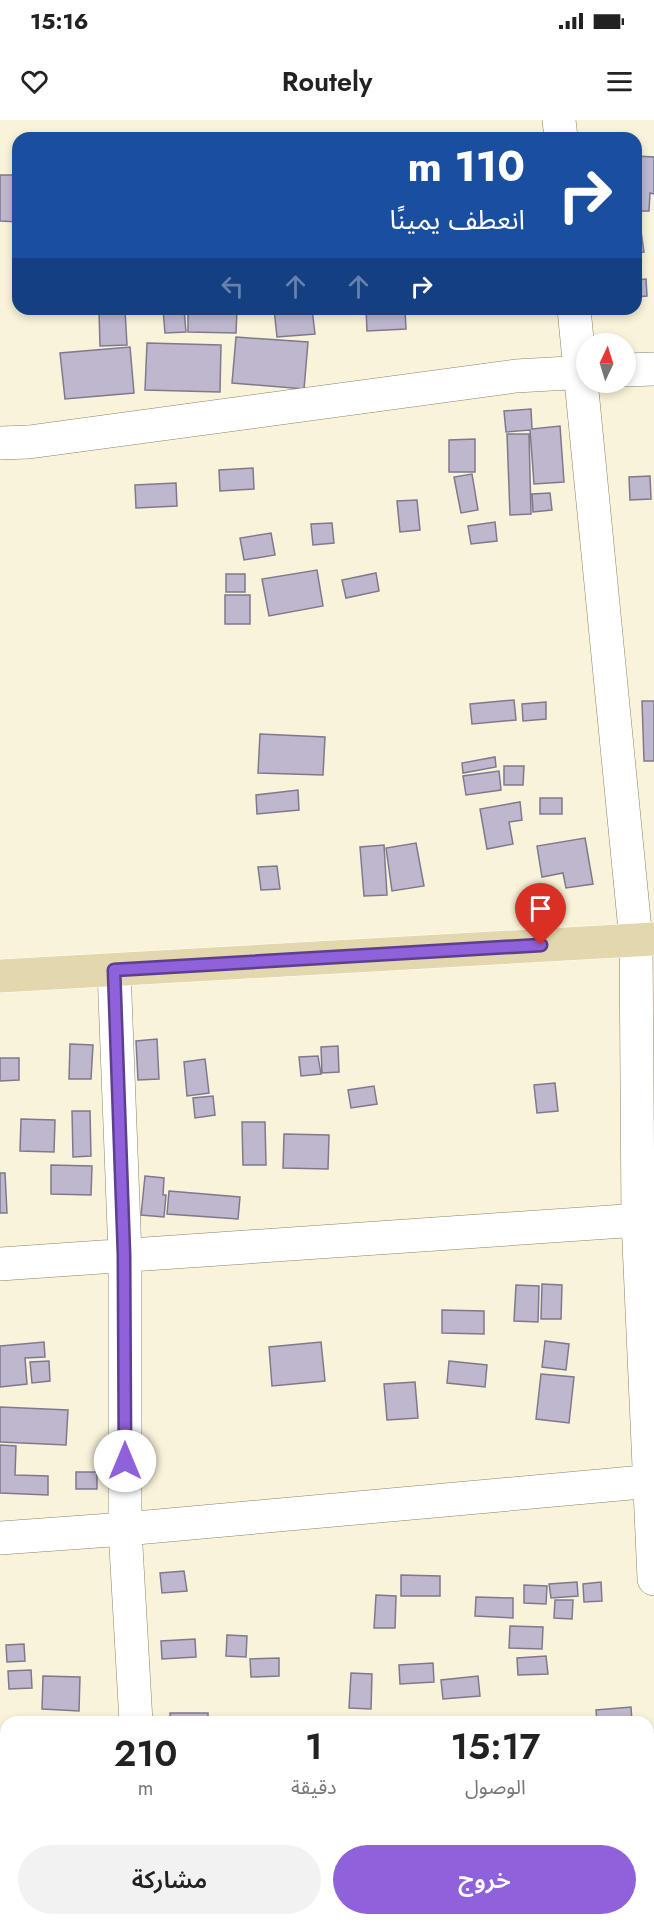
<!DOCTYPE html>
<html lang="ar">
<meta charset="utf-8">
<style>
:root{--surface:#fff;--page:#f2f2f2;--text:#222;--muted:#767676;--accent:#8f61db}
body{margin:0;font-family:Jost,"Noto Sans Arabic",sans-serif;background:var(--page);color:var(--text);direction:rtl;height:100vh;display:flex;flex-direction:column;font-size:22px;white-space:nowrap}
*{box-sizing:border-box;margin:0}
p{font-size:20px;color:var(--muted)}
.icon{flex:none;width:33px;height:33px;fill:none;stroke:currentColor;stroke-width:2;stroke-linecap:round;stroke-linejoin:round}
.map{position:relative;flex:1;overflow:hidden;direction:ltr}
.side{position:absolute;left:0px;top:1596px;width:654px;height:210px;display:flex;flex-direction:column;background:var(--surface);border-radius:18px 18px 0 0;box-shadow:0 3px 9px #0003;direction:rtl}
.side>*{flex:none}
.top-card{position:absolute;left:12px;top:12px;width:630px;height:183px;border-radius:18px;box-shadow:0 3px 9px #0003;direction:rtl;background:#1a4fa0;color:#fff;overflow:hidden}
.needle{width:39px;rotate:4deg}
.buttons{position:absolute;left:576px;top:213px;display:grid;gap:12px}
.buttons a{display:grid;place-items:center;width:60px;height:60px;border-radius:50%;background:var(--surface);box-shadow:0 3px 9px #0003;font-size:30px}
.pin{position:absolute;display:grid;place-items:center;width:51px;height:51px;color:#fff;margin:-62px -26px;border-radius:50% 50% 50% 0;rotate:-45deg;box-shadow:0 0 6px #0007}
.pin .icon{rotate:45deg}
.me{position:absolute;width:66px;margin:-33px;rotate:0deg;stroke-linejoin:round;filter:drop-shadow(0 0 4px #0008)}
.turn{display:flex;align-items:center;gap:21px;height:126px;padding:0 18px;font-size:27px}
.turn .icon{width:78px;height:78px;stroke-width:2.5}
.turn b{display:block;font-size:42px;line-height:51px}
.lanes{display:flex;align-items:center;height:57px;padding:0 18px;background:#0003;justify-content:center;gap:30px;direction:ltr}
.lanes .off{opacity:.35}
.eta{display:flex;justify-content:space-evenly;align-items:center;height:102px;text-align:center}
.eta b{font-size:36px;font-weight:600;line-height:42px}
.button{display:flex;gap:12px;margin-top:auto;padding:12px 18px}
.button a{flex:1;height:69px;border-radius:36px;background:var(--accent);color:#fff;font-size:24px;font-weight:600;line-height:69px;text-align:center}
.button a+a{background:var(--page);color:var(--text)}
.status{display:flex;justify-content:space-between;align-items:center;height:42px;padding:0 30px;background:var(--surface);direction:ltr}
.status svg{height:16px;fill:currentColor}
header{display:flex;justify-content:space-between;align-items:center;height:78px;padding:0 18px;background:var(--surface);font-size:27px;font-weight:600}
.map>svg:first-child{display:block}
.building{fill:#beb7ce;stroke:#7f798f;stroke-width:1.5}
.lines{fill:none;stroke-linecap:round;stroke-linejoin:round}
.minor-casing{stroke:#88836d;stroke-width:34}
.major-casing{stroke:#fff;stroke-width:34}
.minor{stroke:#fff;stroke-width:33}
.major{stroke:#e2d7ad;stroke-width:33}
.route-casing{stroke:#5d3f8e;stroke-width:15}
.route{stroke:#8f61db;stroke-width:10}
</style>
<div class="status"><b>15:16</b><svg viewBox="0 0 49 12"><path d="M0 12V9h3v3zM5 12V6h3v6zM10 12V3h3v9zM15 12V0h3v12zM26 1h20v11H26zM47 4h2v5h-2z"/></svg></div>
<header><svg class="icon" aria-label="menu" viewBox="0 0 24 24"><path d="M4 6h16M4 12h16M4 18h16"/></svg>Routely<svg class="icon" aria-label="heart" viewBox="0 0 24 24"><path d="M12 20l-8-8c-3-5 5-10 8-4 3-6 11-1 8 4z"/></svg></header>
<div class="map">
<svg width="654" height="1806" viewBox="0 0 654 1806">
<rect width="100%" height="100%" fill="#f9f3da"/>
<path class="building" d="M636,36L654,37V74L650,73L649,91H636Z
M0,55H18V102L0,101Z
M636,97H639L644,132L636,133Z
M646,159L647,176L636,177V160Z
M163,189H184L186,212L165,213Z
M188,189H237L236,213L188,212Z
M274,189H312L315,214L277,217Z
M366,189H405L406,209L367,211Z
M125,190L127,225L100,226L99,191Z
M236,217L308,222L304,269L232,263Z
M147,223L221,225L220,272L145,270Z
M130,227L134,273L65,279L60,233Z
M531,289L532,309L560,306L564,362L534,364L530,310L506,312L504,291Z
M507,314H529L531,394L510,395Z
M475,319V352H449V320Z
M253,348L254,369L220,371L219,350Z
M472,354L478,390L461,393L454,357Z
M650,356L651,379L630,380L629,357Z
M176,363L177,386L136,388L135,365Z
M550,373L552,390L533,392L532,374Z
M417,380L420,410L400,412L397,381Z
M495,402L497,421L471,424L468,406Z
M332,403L334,423L313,425L311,404Z
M271,413L275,435L244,440L240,418Z
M317,450L323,486L269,496L262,459Z
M376,453L379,471L346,478L342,460Z
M226,454H245V472H226Z
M225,475H250V504H225Z
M514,580L516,600L472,604L470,584Z
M642,581H654V641H644Z
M546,582V599L523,601L522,584Z
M260,614L325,617L323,655L258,653Z
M495,637L496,647L463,653L462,643Z
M504,646H524L523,665H504Z
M499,651L501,670L466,675L463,656Z
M298,670L299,690L257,694L256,675Z
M540,678H562V694H540Z
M520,682L522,700L509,702L513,724L487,729L480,689Z
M585,718L593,764L566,768L563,753L542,757L537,726Z
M416,723L424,766L392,771L386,728Z
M384,725L387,775L364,776L360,727Z
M277,746L280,769L261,770L258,747Z
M157,919L159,959L138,960L136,921Z
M70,924L93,925L91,959H69Z
M338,926L339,952L322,953L321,927Z
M318,936L321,954L301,956L299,937Z
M0,938H19V960L0,961Z
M205,939L209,973L187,976L184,942Z
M555,963L558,991L537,993L534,965Z
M374,966L377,984L351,988L348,970Z
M213,976L215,995L195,998L193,978Z
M72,991H90L91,1036L73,1037Z
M21,999L55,1000L54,1032L20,1031Z
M242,1002H265L266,1045H243Z
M284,1014L329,1015L328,1049L283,1048Z
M51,1045L92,1046L91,1075L51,1074Z
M0,1053H5L7,1093H0Z
M145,1056L164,1058L163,1075H166L164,1097L141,1095Z
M169,1071L240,1077L238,1099L167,1094Z
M542,1164L562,1165L561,1199H541Z
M516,1165L539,1166L538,1202L514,1201Z
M442,1190L484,1191V1214L442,1213Z
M545,1221L569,1224L566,1250L542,1247Z
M44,1222L45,1237L25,1238L27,1264L0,1267V1226Z
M321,1222L325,1261L272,1266L269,1227Z
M49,1241L50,1261L32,1263L30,1242Z
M449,1241L487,1245L485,1267L447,1263Z
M541,1254L574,1257L569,1303L536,1299Z
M415,1262L418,1298L387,1300L384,1264Z
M0,1287L68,1290L66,1325L0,1322Z
M0,1325L16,1326L15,1355L48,1356V1375L0,1373Z
M76,1352H97V1369H76Z
M184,1451L187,1471L162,1473L160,1453Z
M401,1455L440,1456V1476H401Z
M577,1462L578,1476L551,1478L549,1464Z
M601,1462L602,1481L584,1482L583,1464Z
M524,1465L547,1466L546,1484L524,1483Z
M376,1475L396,1476L395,1508H374Z
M476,1477L513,1478V1498L475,1496Z
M555,1480H573L572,1499L554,1498Z
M510,1506L543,1507L542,1529L509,1528Z
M227,1515L247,1516L246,1537L226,1536Z
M195,1519L196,1537L162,1539L161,1521Z
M24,1524L25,1541L7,1542L6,1525Z
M546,1536L548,1554L518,1555L517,1538Z
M279,1538V1556L251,1557L250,1539Z
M433,1543L434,1562L400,1564L399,1545Z
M31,1550L32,1568L9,1569L8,1551Z
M351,1553L372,1554L371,1589L349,1588Z
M43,1556L80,1557L79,1591L42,1589Z
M478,1556L480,1576L443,1579L441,1560Z
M631,1587L632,1602H597L596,1590Z
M170,1593H208V1602H170Z
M21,1800H55V1806H22Z
M563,1800V1806H539L538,1801Z
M565,1800H590V1803L566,1805Z
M628,1800H643L642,1806H627Z
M402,1804V1806H381V1805Z"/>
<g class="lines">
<g class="minor-casing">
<path id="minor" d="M559,0L561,18
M574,189L636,820L638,1100L654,1459
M626,250L654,249
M0,323L29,322L516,256L586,252
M114,850L125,1135V1409L136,1602
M0,1144L654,1099
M0,1418L125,1409L654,1361
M648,1630L654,1629
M0,1672L6,1671
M147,1800V1806"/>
</g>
<g class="major-casing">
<path id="major" d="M0,856L654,819"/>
</g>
<use href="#minor" class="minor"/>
<use href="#major" class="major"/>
</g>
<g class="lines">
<g class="route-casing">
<path id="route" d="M125,1341L124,1135L114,850L541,825"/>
</g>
<use href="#route" class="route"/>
</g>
</svg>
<div class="buttons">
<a><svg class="needle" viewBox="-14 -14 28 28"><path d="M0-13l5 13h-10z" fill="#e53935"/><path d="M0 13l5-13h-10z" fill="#767676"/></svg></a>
</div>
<div class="pin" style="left:541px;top:825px;background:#d93025"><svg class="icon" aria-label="arrive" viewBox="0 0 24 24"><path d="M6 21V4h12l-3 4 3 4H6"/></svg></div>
<svg class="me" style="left:125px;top:1341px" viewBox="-20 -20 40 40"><circle r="19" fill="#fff"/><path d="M0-13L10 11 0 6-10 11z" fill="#8f61db"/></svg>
<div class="top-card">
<div class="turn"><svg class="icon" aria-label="right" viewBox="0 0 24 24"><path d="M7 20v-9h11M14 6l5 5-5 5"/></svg><div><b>110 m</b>انعطف يمينًا</div></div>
<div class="lanes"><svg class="icon off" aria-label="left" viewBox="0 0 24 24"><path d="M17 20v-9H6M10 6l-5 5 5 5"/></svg><svg class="icon off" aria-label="ahead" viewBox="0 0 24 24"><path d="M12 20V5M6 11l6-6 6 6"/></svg><svg class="icon off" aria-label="ahead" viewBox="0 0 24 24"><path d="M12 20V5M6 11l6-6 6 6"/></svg><svg class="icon" aria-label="right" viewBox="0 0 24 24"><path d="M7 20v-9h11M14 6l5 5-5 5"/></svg></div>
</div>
<section class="side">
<div class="eta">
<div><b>15:17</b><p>الوصول</p></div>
<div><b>1</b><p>دقيقة</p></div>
<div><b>210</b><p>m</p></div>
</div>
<div class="button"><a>خروج</a><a>مشاركة</a></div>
</section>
</div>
